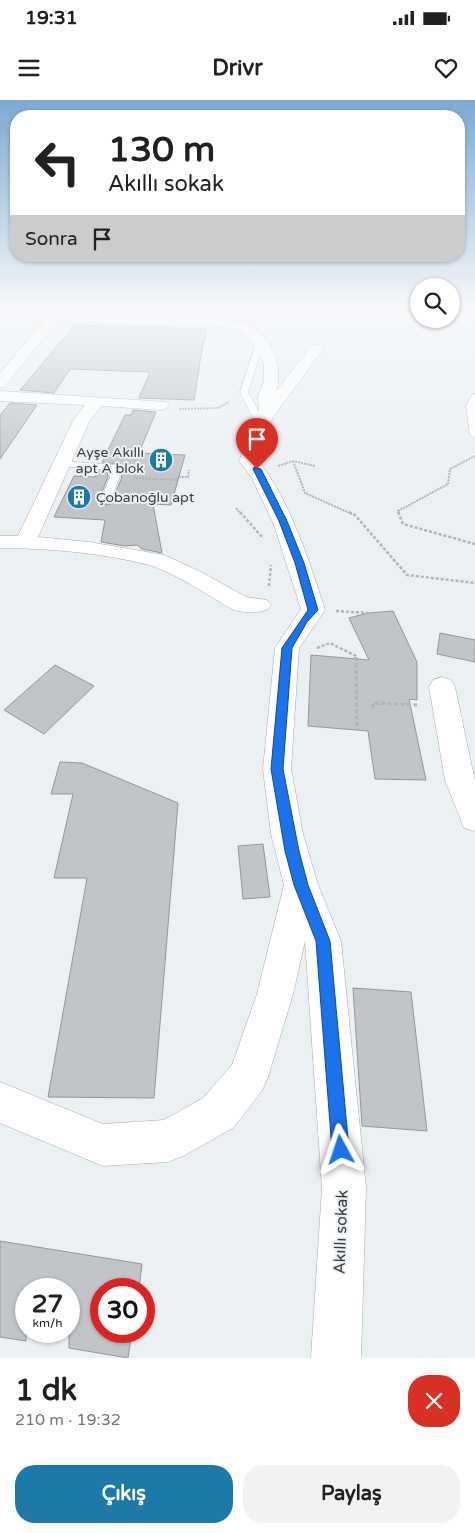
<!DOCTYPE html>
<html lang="tr">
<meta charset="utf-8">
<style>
:root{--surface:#fff;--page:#f2f2f2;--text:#202124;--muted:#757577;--accent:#1d79a7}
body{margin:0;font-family:"Varela Round",sans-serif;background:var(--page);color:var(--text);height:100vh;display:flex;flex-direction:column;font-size:19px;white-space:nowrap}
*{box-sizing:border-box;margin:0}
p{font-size:16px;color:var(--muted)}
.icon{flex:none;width:28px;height:28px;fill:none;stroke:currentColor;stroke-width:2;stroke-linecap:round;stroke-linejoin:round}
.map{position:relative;height:1258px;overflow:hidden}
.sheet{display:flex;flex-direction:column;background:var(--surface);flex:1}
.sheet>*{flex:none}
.banner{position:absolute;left:10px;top:10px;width:455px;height:152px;border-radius:20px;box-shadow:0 1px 4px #0004;background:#fff;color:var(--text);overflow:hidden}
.buttons{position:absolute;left:410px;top:178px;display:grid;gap:10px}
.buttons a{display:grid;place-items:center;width:50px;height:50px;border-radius:50%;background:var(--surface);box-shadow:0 1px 4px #0004;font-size:25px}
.speed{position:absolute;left:15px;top:1178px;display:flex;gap:10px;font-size:25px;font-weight:700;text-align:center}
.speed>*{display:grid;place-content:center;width:65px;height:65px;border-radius:50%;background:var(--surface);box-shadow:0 1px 4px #0004;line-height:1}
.speed small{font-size:12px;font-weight:400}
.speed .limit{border:8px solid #d22;background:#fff;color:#111}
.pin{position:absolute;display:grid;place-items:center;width:42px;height:42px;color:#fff;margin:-51px -21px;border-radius:50% 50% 50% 0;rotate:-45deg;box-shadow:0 0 5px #0007}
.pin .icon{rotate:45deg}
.me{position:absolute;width:55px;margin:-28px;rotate:355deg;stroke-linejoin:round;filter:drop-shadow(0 0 4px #0008)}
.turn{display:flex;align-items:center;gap:18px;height:105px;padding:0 15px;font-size:22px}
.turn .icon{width:65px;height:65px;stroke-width:2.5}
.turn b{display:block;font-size:35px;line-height:42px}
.then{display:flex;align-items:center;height:48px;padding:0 15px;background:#0003;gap:10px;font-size:19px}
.round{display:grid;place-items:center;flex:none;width:52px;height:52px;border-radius:20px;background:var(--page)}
.head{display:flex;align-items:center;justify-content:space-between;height:85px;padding:0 15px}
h1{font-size:30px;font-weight:700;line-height:38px}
.button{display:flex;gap:10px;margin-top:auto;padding:10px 15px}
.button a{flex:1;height:58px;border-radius:20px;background:var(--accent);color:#fff;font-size:20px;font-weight:700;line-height:58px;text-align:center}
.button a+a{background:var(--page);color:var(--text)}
.status{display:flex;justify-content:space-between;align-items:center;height:35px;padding:0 25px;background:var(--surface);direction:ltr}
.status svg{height:14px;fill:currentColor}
header{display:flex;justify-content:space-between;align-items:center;height:65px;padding:0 15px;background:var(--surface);font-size:22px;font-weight:700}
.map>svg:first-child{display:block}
.building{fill:#c1c5c8;stroke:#92979a}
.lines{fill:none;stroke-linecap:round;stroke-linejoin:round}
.service-casing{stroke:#a6abae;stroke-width:1}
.minor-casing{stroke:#a6abae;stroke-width:1}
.path-far2{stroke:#b1b5b7;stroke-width:2;stroke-dasharray:2 1;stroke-linecap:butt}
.path-far1{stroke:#b1b5b7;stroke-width:2.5;stroke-dasharray:3 2;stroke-linecap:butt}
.path{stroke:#b1b5b7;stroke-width:3;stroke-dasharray:4 2.5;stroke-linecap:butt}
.service{fill:#fff;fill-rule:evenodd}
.minor{fill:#fff;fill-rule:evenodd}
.route{fill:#1a73e8;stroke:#114b97}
.labels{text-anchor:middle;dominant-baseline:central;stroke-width:4;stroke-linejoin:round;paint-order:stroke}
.far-poi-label{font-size:14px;fill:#3a3c3d;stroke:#ebf0f3;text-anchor:end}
.street-label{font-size:16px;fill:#3a3c3d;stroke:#ebf0f3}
</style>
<div class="status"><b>19:31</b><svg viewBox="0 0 49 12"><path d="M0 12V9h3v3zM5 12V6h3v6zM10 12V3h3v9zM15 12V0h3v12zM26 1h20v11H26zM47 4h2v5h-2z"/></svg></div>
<header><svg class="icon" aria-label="menu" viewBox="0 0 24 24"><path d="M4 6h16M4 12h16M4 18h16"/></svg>Drivr<svg class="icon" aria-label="heart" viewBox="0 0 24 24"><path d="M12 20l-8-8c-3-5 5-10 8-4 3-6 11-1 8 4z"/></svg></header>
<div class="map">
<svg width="475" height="1258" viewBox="0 0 475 1258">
<rect width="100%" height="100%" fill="#ebf0f3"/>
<path class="building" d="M75,225L207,229L202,249L194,300L139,298L150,272L70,269L54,293L20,290Z
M10,303L37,305L0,359V315Z
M133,310L156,312L139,353L185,355L171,405L153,404L162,453L142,449L137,445L125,446L101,442L105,420L54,417L74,376L95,377L98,371L107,372L108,377L98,402L101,405L111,404L122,377L118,364L102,362L125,315H131Z
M393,511L417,562V600L409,599L426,680L375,679L368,631L308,626L311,555L369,560L349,518L368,513Z
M440,533L475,540V562L437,554Z
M55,565L94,586L44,634L4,610Z
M60,662L82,663L178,703L154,998L48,997L87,778H54L73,694H51Z
M263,744L270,797L243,799L238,746Z
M353,888L411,892L427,1031L362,1026Z
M0,1141L142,1164L139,1189H101V1231H132L128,1258L69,1248V1189H26V1241L0,1237Z"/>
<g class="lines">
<g class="service-casing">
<path id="service" d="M257,241L264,243L248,292L266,324L261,327L256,324L240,292Z
M475,294V338L470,335L466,306L472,295Z
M60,361L117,365L120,377L109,403H101L100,401L110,377L109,370L57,366V362Z"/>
</g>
<g class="minor-casing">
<path id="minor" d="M55,208H67L63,213C103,215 142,216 182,218C201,218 224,217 243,223C269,231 285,267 276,291L312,245L317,244L324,248L273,317L257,360C288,394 311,466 325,510L299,548L291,669L303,734L318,785L341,841L366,1088L361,1258H311L322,1088L305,841L293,894L268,977L262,991L233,1028L183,1056L168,1062L103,1066L0,1023V982L103,1024L164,1020L203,998L232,965L257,894L284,785L271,734L263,669L275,548L301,509L274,425L252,378L239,361L259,313L258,297L264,281V263L249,238L236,229L218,227L57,221L5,286L0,288V273Z
M0,291L167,302L169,305L167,308L161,310L102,306L90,320L38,437L89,442L164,455L201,472L246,497L267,500L271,505L267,510C256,513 245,513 234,510C209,496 176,473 149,465C102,453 49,448 0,448V436H18L74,319L85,305L0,301Z
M442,577L451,580L455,587L475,681V731L464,728L445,680L429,587L433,580Z"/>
</g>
<path class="path-far2" d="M179,309L218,308L229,302
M293,361L305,393L352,414
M278,366L293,361L315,366
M133,378L177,380L178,377H188L189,370
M236,408L241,414
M399,414L398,411L448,384L450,369L475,356"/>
<path class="path-far1" d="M240,412L262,437
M349,412L355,415L407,475L475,483
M398,412L403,424L475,444
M269,486L271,465
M336,511L368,513
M317,548L330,543L356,556V558"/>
<path class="path" d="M356,557L357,630
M373,608V603L417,605"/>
<use href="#service" class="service"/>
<use href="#minor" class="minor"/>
</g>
<linearGradient id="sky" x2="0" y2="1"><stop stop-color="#7baad3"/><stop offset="0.54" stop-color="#f6f8fa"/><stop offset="1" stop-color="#f6f8fa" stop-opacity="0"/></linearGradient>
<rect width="475" height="384" fill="url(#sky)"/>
<path class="route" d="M254,367L261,369L287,421L304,463L318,510L307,522L292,548L283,669L299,751L308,785L330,841L349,1050L347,1056L341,1059L334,1056L332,1050L316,841L294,785L285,751L271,669L282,548L308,510L295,463L279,421L253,369Z"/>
<defs>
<g id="building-disc" transform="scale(1.25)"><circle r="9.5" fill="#1d79a7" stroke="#ebf0f3"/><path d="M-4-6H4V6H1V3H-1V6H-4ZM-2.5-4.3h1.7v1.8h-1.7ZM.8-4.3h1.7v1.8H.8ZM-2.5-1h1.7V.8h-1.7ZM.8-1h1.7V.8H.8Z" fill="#fff"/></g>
</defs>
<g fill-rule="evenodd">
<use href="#building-disc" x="161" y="360"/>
<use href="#building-disc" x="79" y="397"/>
</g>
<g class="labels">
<g class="far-poi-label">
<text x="144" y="352">Ayşe Akıllı<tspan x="144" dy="16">apt A blok</tspan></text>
<text x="96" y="397" text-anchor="start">Çobanoğlu apt</text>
</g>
<g class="street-label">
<text transform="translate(341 1132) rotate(-88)">Akıllı sokak</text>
</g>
</g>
</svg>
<div class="buttons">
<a><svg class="icon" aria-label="search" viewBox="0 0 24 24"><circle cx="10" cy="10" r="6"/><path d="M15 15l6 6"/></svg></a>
</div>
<div class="speed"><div>27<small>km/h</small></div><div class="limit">30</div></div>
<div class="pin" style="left:257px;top:369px;background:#d93025"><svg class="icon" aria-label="arrive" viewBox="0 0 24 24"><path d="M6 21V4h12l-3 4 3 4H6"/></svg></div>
<svg class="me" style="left:341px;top:1050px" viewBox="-20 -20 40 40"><path d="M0-17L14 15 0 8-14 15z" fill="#1a73e8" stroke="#fff" stroke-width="4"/></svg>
<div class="banner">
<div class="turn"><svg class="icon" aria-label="left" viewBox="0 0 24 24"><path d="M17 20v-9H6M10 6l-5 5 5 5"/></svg><div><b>130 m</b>Akıllı sokak</div></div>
<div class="then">Sonra<svg class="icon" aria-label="arrive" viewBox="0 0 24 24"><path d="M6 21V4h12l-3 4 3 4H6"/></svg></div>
</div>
</div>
<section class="sheet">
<div class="head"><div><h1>1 dk</h1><p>210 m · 19:32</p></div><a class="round" style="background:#d93025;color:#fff"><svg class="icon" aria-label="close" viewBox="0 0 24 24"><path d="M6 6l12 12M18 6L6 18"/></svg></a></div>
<div class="button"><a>Çıkış</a><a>Paylaş</a></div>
</section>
